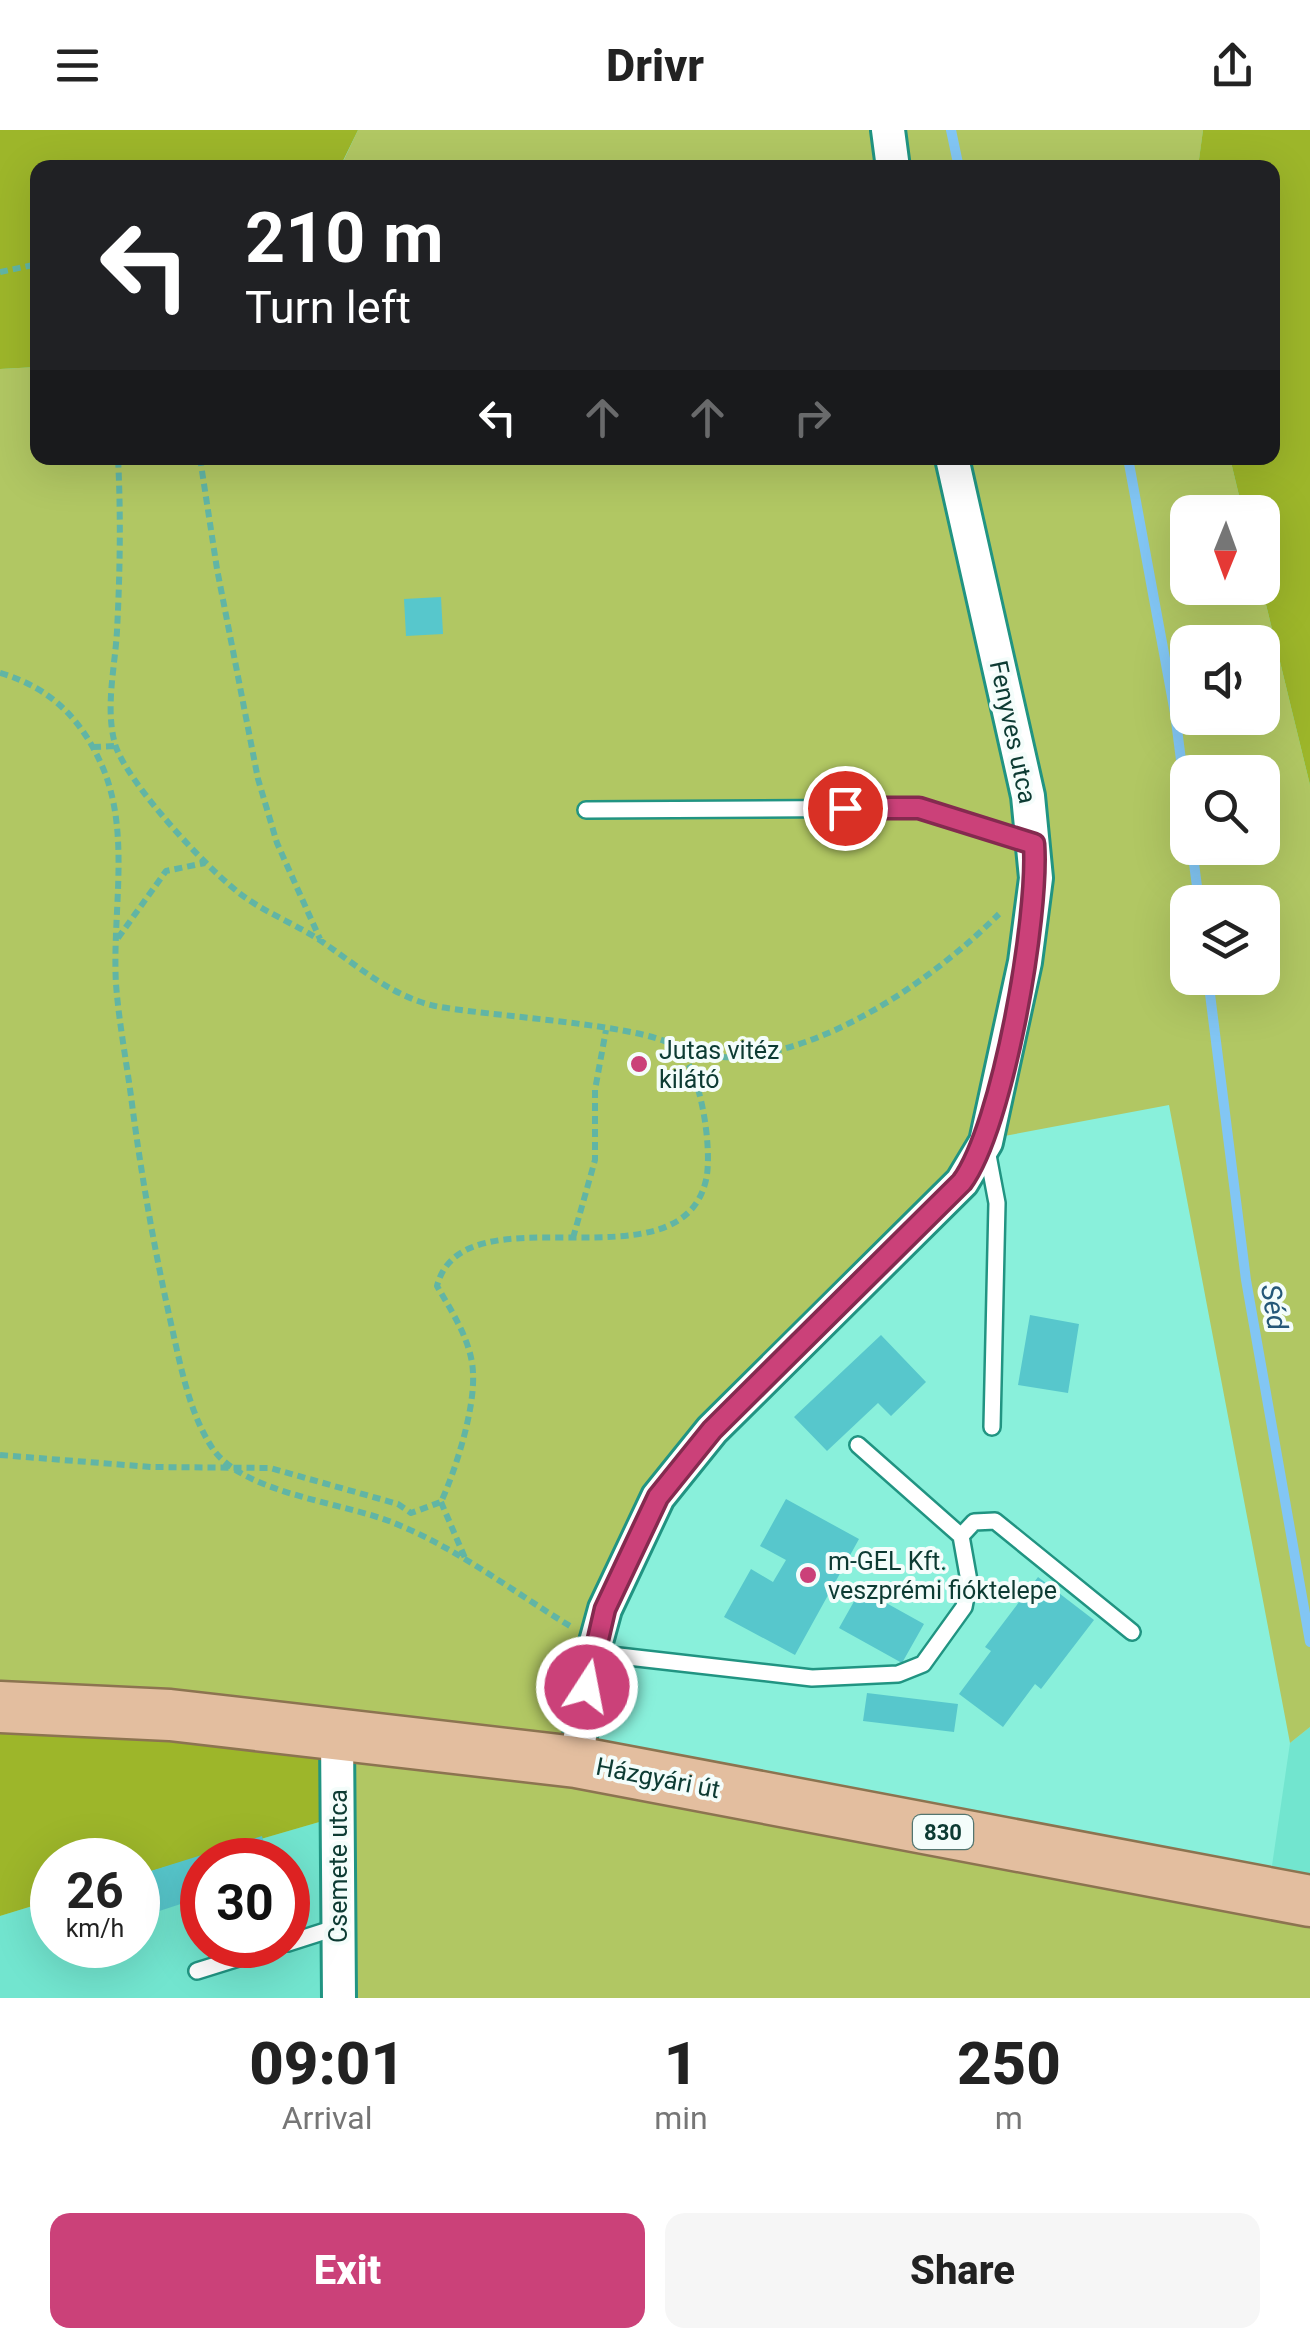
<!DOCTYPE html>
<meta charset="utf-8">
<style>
:root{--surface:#fff;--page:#f6f6f6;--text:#222;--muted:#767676;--accent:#cb4179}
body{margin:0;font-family:Roboto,sans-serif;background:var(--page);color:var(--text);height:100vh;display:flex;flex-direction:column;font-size:38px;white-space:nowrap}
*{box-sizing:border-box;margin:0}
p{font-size:32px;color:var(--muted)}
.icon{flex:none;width:55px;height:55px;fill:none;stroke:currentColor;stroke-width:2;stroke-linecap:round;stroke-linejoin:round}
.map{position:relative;height:1868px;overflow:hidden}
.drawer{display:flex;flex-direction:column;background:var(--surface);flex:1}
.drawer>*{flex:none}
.banner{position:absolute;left:30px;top:30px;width:1250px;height:305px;border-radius:20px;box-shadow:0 10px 40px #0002;background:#202124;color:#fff;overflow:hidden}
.needle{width:65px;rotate:181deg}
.controls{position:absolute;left:1170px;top:365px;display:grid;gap:20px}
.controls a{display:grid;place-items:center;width:110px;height:110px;border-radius:20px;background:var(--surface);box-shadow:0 10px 40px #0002;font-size:50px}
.speed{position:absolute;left:30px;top:1708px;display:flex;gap:20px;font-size:50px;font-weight:700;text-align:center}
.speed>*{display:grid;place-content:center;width:130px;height:130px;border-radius:50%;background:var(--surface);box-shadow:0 10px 40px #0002;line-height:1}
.speed small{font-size:25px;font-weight:400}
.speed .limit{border:15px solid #d22;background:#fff;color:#111}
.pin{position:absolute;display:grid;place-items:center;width:85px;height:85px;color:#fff;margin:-42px;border:5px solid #fff;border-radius:50%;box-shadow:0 2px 10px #0007}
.me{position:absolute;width:110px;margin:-55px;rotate:11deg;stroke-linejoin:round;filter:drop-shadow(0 0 8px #0008)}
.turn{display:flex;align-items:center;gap:35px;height:210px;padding:0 50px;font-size:45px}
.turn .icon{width:130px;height:130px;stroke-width:2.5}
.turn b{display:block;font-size:70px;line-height:85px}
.lanes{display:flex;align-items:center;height:95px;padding:0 50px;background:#0003;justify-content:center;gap:50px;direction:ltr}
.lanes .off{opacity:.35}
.eta{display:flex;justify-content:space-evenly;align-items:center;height:170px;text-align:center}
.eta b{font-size:60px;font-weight:800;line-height:70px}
.cta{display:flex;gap:20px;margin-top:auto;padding:20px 50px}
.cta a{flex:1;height:115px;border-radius:20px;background:var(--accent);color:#fff;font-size:40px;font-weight:800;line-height:115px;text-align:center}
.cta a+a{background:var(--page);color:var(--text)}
header{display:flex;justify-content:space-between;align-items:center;height:130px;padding:0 50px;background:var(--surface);font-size:45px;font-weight:800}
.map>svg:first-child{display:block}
.built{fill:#72e5cf;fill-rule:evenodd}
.green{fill:#b1c763;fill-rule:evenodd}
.forest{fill:#9db62a}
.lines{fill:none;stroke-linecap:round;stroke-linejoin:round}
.stream{stroke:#82c6f4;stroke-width:10}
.building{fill:#57c7cc}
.lane-casing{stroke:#219482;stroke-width:20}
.street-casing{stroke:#219482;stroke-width:38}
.primary-casing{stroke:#8c7450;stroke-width:55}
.path{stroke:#61b5a5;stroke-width:6;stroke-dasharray:8 5;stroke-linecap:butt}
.lane{stroke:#fff;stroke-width:15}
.street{stroke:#fff;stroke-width:32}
.primary{stroke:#e3be9f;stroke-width:50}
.route-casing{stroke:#842a4f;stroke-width:25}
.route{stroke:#cb4179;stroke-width:18}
.poi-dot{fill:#cb4179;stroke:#f4fdfb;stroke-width:4}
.labels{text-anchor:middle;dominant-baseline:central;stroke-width:8;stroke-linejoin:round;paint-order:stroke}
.shield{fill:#f4fdfb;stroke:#52756f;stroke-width:2.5}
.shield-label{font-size:22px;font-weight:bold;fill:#0d3b33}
.street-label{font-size:25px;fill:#0d3b33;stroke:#f4fdfb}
.poi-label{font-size:25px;fill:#0d3b33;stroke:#f4fdfb;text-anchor:start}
.water-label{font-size:28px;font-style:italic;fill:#255878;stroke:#f4fdfb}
</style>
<header><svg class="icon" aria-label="menu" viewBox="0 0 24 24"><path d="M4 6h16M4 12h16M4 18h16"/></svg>Drivr<svg class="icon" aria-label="share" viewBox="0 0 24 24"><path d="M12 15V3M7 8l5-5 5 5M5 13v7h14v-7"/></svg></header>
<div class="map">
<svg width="1310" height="1868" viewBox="0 0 1310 1868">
<rect width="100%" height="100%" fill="#89f0db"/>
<path class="built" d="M1310,1597V1771L1268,1763L1290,1613Z
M340,1686L345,1868H0V1786L52,1770V1815H138V1745ZM202,1730H288V1815H202Z"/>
<path class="green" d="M358,0H1203L1198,38H340Z
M37,237L38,328H239L253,335L255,328H1230L1243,382H1188V458H1262L1310,655V1597L1290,1613L1169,975L983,1010L655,1368L571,1635L1310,1771V1868H345L340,1686L0,1571V239ZM1188,512H1262V588H1188ZM1188,642H1262V718H1188ZM1188,772H1262V848H1188Z"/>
<path class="forest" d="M0,0H358L340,37L38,38L37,237L0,239Z
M1203,0H1310V655L1262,458V382H1243L1230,328H1272V38L1198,37Z
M0,1571L339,1608L340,1686L138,1745V1730H52V1770L0,1786Z"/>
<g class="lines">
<path class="stream" d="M951,0L959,38
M1128,328L1175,583L1188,685
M1192,718L1199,772
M1208,848L1246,1150L1310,1512"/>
</g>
<path class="building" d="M441,467L443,504L406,506L404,469Z
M1030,1185L1079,1194L1068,1263L1018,1255Z
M881,1205L926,1252L891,1286L878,1273L827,1321L794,1287Z
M786,1369L859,1409L795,1525L724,1487L751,1439L773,1452L786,1430L760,1416Z
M1038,1447L1094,1490L1041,1559L1035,1554L1003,1597L959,1564L991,1521L985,1517Z
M861,1459L924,1494L902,1533L839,1498Z
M867,1563L958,1574L954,1602L863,1591Z
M262,1706L269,1730H202V1767L138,1788V1745Z"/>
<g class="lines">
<g class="lane-casing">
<path id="lane" d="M586,680L919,678L1031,713
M987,1020L997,1073L992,1297
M961,1406L974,1392L995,1391L1132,1502
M593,1523L812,1548L898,1544L923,1534L964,1477L969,1451L961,1406L858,1315
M288,1813L338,1797
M197,1841L280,1815"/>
</g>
<g class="street-casing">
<path id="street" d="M888,0L893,38
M337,1604L339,1868
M576,1632L593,1523L605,1479L658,1367L712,1300L962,1052L986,1012L1025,832L1036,748L1028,666L952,328"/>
</g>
<g class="primary-casing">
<path id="primary" d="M0,1577L170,1585L576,1632L1310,1771"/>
</g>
<path class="path" d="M0,142L38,134
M200,328L217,439L258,649L277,713L320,809
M0,543C53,558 85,593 105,643C130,709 112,785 116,854C119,894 127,934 132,974C142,1050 155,1123 172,1198C181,1238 190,1285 213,1319C244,1364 346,1373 394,1393C457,1418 512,1461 570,1496
M93,617L116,616
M118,808L166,741L205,733
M683,925C701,925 720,928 738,927C831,920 935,848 999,784
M573,1108L595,1030V960L606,900
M0,1325L151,1337L270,1338L398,1374L411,1383L441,1372C456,1339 475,1279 473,1243C472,1212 452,1182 437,1156C463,1055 680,1163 706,1050C713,1021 701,932 673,915C637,894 486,886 435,876C393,867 359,837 324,813C300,796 270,785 246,768C212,745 126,652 115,614C105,578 115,537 117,501C120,443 121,386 118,328
M441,1372L465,1428"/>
<use href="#lane" class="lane"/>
<use href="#street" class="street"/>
<use href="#primary" class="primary"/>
</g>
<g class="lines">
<g class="route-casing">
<path id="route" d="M587,1557L605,1479L658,1367L712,1300L962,1052C1003,996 1039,786 1034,714L919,678H845"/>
</g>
<use href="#route" class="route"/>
</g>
<g class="poi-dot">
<circle cx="639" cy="934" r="10"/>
<circle cx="808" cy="1445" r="10"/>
</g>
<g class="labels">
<rect class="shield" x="913" y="1685" width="60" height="34" rx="8"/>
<g class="shield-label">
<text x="943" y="1702">830</text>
</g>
<g class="street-label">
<text transform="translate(1013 602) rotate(78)">Fenyves utca</text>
<text transform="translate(658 1648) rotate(11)">Házgyári út</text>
<text transform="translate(338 1736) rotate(-90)">Csemete utca</text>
</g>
<g class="poi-label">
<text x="659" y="920">Jutas vitéz<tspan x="659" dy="29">kilátó</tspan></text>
<text x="828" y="1431">m-GEL Kft.<tspan x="828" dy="29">veszprémi fióktelepe</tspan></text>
</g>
<g class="water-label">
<text transform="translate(1274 1177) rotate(80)">Séd</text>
</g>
</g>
</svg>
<div class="controls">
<a><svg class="needle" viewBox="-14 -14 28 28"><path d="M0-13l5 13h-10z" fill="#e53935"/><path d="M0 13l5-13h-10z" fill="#767676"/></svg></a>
<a><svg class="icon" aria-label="sound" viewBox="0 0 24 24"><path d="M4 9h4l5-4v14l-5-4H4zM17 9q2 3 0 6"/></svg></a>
<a><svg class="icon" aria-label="search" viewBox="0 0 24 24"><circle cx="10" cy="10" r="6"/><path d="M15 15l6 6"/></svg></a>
<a><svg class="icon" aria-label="layers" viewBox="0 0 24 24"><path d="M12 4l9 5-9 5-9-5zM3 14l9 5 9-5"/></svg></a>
</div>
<div class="speed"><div>26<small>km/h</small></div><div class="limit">30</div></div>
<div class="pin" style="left:845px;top:678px;background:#d93025"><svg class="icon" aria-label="arrive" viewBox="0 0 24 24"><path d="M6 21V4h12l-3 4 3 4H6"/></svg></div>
<svg class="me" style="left:587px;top:1557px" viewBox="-20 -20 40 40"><circle r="17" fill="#cb4179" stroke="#fff" stroke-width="3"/><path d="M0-11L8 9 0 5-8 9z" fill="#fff"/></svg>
<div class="banner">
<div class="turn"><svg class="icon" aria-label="left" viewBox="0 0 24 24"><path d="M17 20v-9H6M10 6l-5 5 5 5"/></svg><div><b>210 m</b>Turn left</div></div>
<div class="lanes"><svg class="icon" aria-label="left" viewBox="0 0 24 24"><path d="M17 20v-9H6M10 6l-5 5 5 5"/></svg><svg class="icon off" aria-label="ahead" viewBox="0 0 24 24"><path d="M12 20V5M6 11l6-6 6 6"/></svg><svg class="icon off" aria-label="ahead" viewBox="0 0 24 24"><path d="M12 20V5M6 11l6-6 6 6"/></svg><svg class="icon off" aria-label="right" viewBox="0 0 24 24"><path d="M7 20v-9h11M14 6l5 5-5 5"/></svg></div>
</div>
</div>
<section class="drawer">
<div class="eta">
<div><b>09:01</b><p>Arrival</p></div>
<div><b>1</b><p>min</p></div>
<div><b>250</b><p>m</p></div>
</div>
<div class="cta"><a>Exit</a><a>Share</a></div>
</section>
